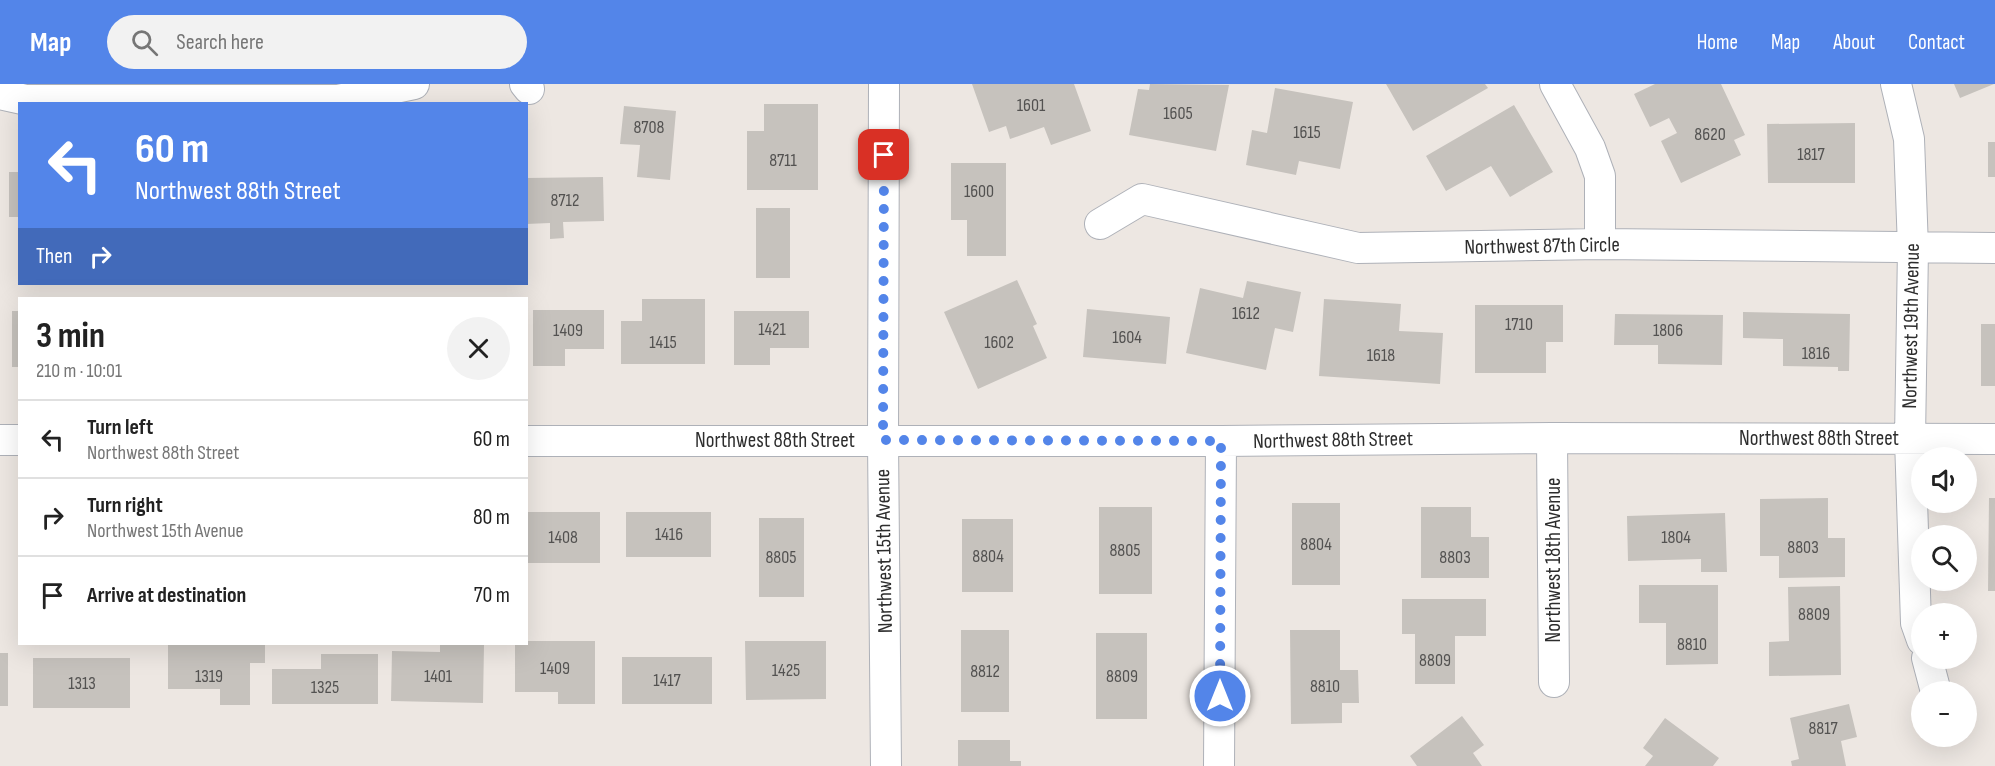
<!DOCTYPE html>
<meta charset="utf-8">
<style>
:root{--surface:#fff;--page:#f2f2f2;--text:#222;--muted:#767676;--line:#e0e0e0;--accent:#5385e9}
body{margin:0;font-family:"Sofia Sans Condensed",sans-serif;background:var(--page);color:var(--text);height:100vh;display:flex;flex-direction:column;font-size:22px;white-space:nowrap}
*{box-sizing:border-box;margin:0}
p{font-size:20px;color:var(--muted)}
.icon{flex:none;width:33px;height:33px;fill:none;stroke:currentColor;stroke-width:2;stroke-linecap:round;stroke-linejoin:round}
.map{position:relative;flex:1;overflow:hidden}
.panel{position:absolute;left:18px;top:213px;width:510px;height:348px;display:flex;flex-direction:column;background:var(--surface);border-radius:0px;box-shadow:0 6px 24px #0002}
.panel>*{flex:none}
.hud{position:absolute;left:18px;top:18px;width:510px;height:183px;border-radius:0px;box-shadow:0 6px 24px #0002;background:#5385e9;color:#fff;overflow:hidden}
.buttons{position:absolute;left:1911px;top:363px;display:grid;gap:12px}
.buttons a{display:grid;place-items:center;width:66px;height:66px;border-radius:50%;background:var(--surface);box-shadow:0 6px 24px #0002;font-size:30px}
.pin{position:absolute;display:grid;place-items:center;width:51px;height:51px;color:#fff;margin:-26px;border-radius:12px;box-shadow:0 3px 9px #0006}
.me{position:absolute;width:66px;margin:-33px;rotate:0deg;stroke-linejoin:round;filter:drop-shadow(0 0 4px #0008)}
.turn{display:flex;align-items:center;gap:21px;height:126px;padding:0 18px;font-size:27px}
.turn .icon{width:78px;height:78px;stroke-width:2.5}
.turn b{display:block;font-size:42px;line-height:51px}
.then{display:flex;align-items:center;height:57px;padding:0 18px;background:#0003;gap:12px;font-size:22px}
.round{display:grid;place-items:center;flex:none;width:63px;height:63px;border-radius:32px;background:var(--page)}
.head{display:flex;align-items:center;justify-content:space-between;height:102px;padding:0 18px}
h1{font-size:36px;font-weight:700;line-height:45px}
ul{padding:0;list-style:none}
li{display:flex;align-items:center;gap:18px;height:78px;padding:0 18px;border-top:2px solid var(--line)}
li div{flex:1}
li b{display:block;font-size:22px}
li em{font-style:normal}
header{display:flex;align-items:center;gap:36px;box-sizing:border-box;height:84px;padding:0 30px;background:var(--accent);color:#fff}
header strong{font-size:28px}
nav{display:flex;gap:33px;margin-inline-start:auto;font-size:21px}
.search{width:420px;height:54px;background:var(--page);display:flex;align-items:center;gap:15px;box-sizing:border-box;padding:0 21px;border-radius:33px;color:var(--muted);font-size:22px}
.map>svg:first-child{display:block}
.building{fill:#c6c2bd}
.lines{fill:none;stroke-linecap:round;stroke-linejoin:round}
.street-casing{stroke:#aeb1b8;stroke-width:32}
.street{stroke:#fff;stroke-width:30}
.route{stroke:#5385e9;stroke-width:10;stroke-dasharray:0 18}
.labels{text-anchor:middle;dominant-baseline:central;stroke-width:4.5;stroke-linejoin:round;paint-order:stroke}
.number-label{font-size:18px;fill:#535251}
.street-label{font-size:21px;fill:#2d2d2d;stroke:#fff}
</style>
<header>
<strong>Map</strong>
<div class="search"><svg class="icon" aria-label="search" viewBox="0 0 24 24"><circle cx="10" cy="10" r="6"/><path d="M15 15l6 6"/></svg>Search here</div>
<nav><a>Home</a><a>Map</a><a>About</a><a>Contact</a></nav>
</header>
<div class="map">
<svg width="1995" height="682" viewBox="0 0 1995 682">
<rect width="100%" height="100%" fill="#ede7e2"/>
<path class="building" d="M972,0H1074L1091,47L1051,61L1044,43L1010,55L1006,42L989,48Z
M1150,0L1229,1L1216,67L1129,51L1138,5L1149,6Z
M1386,0H1485L1488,4L1413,47Z
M1655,0H1721L1745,51L1734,56L1741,71L1681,99L1661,57L1677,49L1669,34L1650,43L1634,10Z
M1954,0H1994L1960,14Z
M1275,4L1353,18L1340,85L1299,77L1296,91L1246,81L1252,46L1267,49Z
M764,20H818V106H747V47H764Z
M1514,21L1553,88L1510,113L1491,82L1446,107L1426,72Z
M624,22L676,27L670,96L637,93L640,61L620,60Z
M1855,39V99H1768L1767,40Z
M1988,58H1995V93H1988Z
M951,79H1006V172H967V136H951Z
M9,88H20V133H9Z
M603,93L604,137L563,138L564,154L550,155V139L526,140V94Z
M756,124H790V194H756Z
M1017,196L1037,240L1033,242L1047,274L978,305L944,228Z
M1247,197L1301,208L1293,248L1275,244L1266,286L1186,269L1200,204L1243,214Z
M642,215H705V280H621V237H642Z
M1324,215L1401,220L1399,247L1443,249L1440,300L1319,292Z
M1475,221H1563V258H1546V289H1475Z
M1087,225L1170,233L1166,280L1083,273Z
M533,226H604V265H565V282H533Z
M12,227H20V283H12Z
M734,227H809V264H770V281H734Z
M1743,228L1850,230L1849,287H1838V283L1783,282V255L1743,254Z
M1615,230L1723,231L1722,281L1658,280V261H1614Z
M1981,240H1995V302H1981Z
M1828,414V454H1845V493L1779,494V472H1760V415Z
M1989,414H1995V507H1988Z
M1292,419H1340V501H1292Z
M1099,423H1152V510H1099Z
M1421,423H1471V453H1489V494H1421Z
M526,428H600V479H526Z
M626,428H711V473H626Z
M1725,429L1727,488H1701V475L1628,477L1627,432Z
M759,434H804V513H759Z
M962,435H1013V508H962Z
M1639,501H1718V580L1666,581V539H1639Z
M1840,502L1841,591L1769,592V558L1789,557L1788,503Z
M1402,515H1486V552H1455V600H1415V550H1402Z
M961,546H1009V628H961Z
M1290,546H1340V586H1358L1359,619H1342V639L1291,640Z
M1096,549H1147V635H1096Z
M526,557H595V620H558V608H515V560H526Z
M745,557H826V615L746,616Z
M440,560L484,561L483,619L391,617L392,567L440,568Z
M168,561H265V579H250V621H220V605H168Z
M0,569H8V622H0Z
M321,570H378V620H272V585H321Z
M622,573H712V620H622Z
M33,574H130V624H33Z
M1849,620L1857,653L1841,657L1846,682H1792L1791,677L1799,675L1790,634Z
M1462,632L1484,661L1473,669L1482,682H1417L1410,672Z
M1665,634L1719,674L1713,682H1645L1653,672L1643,664Z
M958,656H1010V677H1021V682H958Z"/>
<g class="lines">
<g class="street-casing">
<path id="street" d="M525,0L529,5
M884,0L883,356L886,682
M1555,0L1590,64L1600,92V160
M1896,0L1909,55L1913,164L1910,355L1916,539L1922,556
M0,10L26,16H338L414,0
M1100,140L1142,115L1358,164L1600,160L1995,164
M1552,354L1554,598
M0,356H20
M526,357H1221L1552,354L1995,355
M1927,574L1936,608
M1219,682L1221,357"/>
</g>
<use href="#street" class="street"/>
</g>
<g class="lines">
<path class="route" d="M884,71L883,356L1221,357L1220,612"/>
</g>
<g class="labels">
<g class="number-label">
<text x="1031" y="21">1601</text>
<text x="1178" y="29">1605</text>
<text x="649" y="43">8708</text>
<text x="1307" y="48">1615</text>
<text x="1710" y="50">8620</text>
<text x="1811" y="70">1817</text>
<text x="783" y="76">8711</text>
<text x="979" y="107">1600</text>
<text x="565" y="116">8712</text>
<text x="1246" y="229">1612</text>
<text x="1519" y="240">1710</text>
<text x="772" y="245">1421</text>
<text x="568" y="246">1409</text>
<text x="1668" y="246">1806</text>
<text x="1127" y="253">1604</text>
<text x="663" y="258">1415</text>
<text x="999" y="258">1602</text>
<text x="1816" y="269">1816</text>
<text x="1381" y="271">1618</text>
<text x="669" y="450">1416</text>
<text x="563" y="453">1408</text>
<text x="1676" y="453">1804</text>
<text x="1316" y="460">8804</text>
<text x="1803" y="463">8803</text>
<text x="1125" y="466">8805</text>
<text x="988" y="472">8804</text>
<text x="781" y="473">8805</text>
<text x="1455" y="473">8803</text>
<text x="1814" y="530">8809</text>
<text x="1692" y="560">8810</text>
<text x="1435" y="576">8809</text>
<text x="555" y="584">1409</text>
<text x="786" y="586">1425</text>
<text x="985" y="587">8812</text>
<text x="209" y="592">1319</text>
<text x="438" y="592">1401</text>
<text x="1122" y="592">8809</text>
<text x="667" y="596">1417</text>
<text x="82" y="599">1313</text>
<text x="1325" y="602">8810</text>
<text x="325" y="603">1325</text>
<text x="1823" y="644">8817</text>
</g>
<g class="street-label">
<text transform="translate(1542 162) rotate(-1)">Northwest 87th Circle</text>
<text transform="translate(1911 242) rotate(-89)">Northwest 19th Avenue</text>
<text x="1819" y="354">Northwest 88th Street</text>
<text x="775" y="356">Northwest 88th Street</text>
<text transform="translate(1333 356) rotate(-1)">Northwest 88th Street</text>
<text transform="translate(884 467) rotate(-91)">Northwest 15th Avenue</text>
<text transform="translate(1553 476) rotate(-90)">Northwest 18th Avenue</text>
</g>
</g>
</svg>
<div class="buttons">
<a><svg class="icon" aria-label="sound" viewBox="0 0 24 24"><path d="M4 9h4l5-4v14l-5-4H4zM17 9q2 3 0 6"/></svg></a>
<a><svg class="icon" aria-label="search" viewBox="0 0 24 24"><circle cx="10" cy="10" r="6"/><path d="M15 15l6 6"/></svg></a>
<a>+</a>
<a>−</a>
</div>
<div class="pin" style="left:884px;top:71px;background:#d93025"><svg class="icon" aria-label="arrive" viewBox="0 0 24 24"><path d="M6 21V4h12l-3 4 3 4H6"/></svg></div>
<svg class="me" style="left:1220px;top:612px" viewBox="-20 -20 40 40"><circle r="17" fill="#5385e9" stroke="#fff" stroke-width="3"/><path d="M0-11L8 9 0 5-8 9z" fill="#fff"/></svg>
<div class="hud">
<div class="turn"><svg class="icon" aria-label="left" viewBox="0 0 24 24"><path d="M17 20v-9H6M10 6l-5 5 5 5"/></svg><div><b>60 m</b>Northwest 88th Street</div></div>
<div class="then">Then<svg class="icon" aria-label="right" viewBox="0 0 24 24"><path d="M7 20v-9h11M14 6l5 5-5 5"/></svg></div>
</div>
<section class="panel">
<div class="head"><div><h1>3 min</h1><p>210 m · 10:01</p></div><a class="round"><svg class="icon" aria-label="close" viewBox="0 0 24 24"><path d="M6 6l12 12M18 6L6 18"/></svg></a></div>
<ul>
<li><svg class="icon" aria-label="left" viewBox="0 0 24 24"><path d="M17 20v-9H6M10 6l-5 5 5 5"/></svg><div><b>Turn left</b><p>Northwest 88th Street</p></div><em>60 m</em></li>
<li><svg class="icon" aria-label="right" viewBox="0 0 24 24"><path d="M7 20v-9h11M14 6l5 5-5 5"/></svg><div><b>Turn right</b><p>Northwest 15th Avenue</p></div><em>80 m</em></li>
<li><svg class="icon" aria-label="arrive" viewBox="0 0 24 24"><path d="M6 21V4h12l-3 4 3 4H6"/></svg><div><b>Arrive at destination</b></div><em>70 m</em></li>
</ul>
</section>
</div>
